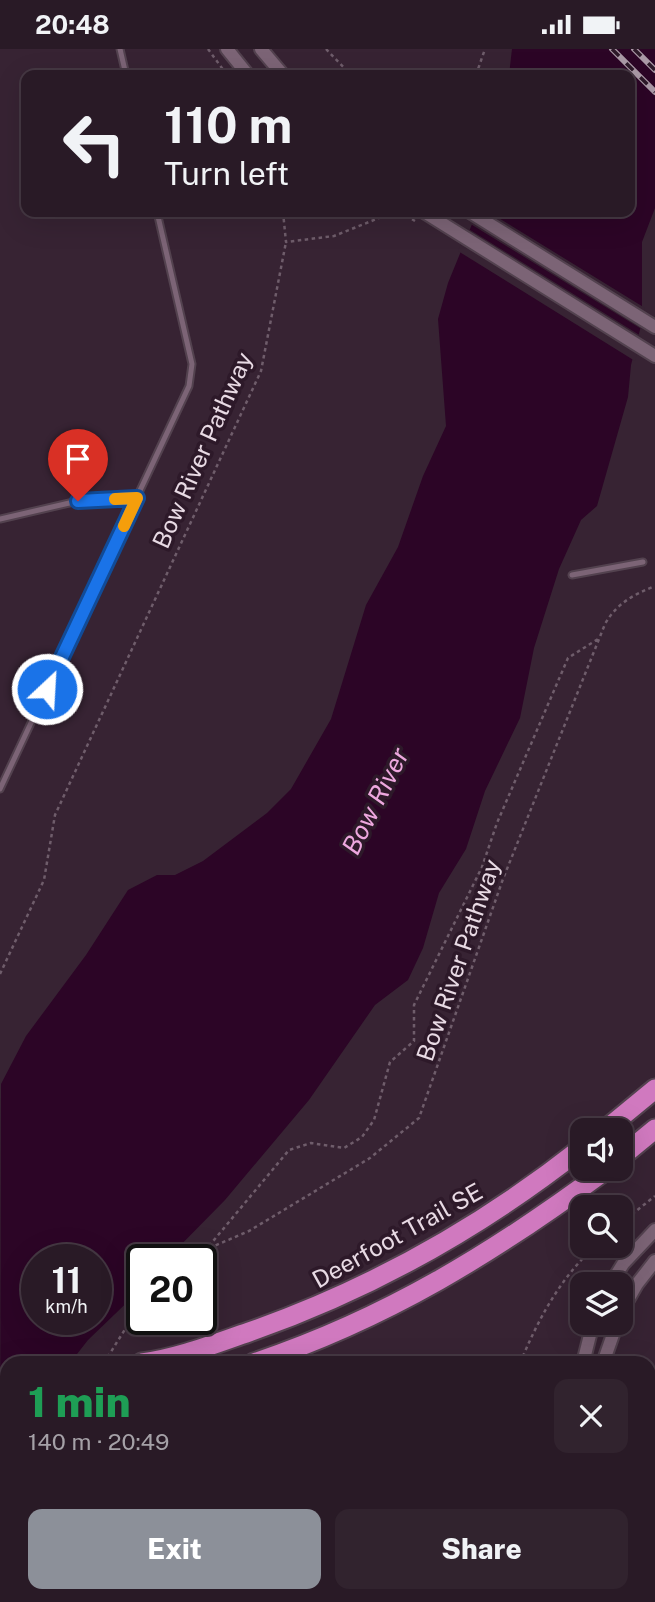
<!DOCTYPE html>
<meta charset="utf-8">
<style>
:root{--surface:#291a26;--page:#31232e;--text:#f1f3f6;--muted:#a5a1a7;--line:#453843;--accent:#8c9099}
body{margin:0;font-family:"Public Sans",sans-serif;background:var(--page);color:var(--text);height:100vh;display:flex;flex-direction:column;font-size:26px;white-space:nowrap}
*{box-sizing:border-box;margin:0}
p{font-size:23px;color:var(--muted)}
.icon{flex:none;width:38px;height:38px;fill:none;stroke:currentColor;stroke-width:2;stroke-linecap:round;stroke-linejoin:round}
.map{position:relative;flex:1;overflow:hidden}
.panel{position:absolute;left:0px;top:1307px;width:656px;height:247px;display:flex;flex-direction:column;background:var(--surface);border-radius:21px 21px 0 0;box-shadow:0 7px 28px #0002,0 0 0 2px var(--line)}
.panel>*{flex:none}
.guide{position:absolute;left:21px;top:21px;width:614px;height:147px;border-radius:14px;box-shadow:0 7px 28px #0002,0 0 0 2px var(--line);background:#291a26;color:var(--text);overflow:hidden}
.controls{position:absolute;left:570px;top:1069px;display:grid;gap:14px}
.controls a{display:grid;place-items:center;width:63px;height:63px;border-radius:14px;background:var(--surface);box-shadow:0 7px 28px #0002,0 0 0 2px var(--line);font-size:35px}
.speed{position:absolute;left:21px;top:1195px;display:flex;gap:14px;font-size:35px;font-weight:700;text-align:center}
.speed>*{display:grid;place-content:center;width:91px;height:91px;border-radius:50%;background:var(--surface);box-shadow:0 7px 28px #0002,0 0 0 2px var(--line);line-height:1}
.speed small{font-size:18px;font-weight:400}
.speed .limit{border:4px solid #111;border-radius:10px;background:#fff;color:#111}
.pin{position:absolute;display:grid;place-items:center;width:60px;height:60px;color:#fff;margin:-72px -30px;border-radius:50% 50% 50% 0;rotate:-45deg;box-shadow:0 0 7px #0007}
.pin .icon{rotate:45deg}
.me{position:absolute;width:77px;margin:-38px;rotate:25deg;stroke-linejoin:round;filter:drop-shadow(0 0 5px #0008)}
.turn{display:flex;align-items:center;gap:24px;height:147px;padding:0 28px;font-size:32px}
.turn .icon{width:91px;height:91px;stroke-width:2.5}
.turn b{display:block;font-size:49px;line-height:60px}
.round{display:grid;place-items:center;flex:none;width:74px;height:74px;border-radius:14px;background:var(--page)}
.head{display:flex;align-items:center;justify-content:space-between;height:119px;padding:0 28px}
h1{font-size:42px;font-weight:800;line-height:52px;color:#1e9e55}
.button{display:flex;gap:14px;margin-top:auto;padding:14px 28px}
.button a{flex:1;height:80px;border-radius:14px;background:var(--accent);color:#fff;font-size:28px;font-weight:800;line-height:80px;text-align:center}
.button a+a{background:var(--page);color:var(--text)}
.status{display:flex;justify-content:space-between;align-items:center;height:49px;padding:0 35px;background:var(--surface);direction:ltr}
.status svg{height:19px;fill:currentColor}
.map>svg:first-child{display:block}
.green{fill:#6b4263}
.water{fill:#2c0526;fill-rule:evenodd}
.pier{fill:#372333}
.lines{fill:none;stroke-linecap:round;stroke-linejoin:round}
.service-casing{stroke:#53424f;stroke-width:9}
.tertiary-casing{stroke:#53424f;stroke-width:16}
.motorway-casing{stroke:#53424f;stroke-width:23}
.path{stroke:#6f5d6b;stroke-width:2.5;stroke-dasharray:3.5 3.5;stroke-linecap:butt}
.service{stroke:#7c6476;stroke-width:5}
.tertiary{stroke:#7c6476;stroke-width:12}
.motorway{stroke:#d079bf;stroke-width:19}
.rail-casing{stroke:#aa99a6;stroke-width:6}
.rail{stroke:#2d1929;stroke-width:3.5;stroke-dasharray:10;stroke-linecap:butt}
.route-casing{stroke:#114b97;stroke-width:18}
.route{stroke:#1a73e8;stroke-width:12}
.slow{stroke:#f59e0b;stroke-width:12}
.labels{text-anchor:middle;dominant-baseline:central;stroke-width:7;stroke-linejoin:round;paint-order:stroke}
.street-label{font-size:24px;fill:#e8dae4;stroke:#2d1929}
.water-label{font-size:26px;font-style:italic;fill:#eda7de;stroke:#2d1929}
</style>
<div class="status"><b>20:48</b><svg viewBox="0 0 49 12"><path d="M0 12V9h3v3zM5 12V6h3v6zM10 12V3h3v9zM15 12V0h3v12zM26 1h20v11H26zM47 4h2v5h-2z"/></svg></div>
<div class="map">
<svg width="655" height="1553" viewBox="0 0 655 1553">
<rect width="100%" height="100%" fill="#372333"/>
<path class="green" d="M7,1414V1547H615L620,1553H0V1436Z"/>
<path class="water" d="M512,0H655V159L642,193V273L631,316L628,348L597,457L581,471L559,520L534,599L520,669L485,742L466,800L439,844L423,899L408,931L375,956L309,1051L225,1151L166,1211H142V1239L88,1291L70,1314H7V1414L0,1436L1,1035L26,987L86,906L128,841L157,826H175L203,812L267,764L291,740L331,670L366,556L398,498L423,427L446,377L438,270L448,234L477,163H630V26H509ZM37,1211H96V1270H37Z"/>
<path class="pier" d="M473,163H489L645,259L643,281L469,174Z
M467,179L641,287L635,312L458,202Z"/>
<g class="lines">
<g class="service-casing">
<path id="service" d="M120,0L126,26
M0,470L78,452L137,449
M572,526L643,513
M0,740L189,337L192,315L157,163"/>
</g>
<g class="tertiary-casing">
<path id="tertiary" d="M227,0L248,26
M261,0L283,26
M424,163L655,307
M470,163L655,278
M610,1236L623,1215L655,1181
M621,1263L637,1235L655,1212
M583,1314L593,1274
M603,1314L617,1274
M649,1503L655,1510
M649,1537L655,1542"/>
</g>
<g class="motorway-casing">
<path id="motorway" d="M604,1082L655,1040
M621,1108L655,1080
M142,1314C179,1309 214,1295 249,1283C369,1241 483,1177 583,1098
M254,1314C386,1270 495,1203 607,1120
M0,1331H7
M0,1361H7"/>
</g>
<path class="path" d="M208,0L227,26
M326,0L351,26
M476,26L485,0
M283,163L286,193L334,187L394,163
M400,163L415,172
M0,925L44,831L55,766L261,322L286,193
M621,1174L655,1147
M209,1197L289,1101L311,1094L344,1099L362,1088L374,1071L390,1013L414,992V956L482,818L497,774L568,609L598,590
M192,1211L207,1200L249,1182L370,1109L419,1069L503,830L605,575C617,554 633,546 655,537
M104,1314L142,1253
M520,1314C539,1269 559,1231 595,1197
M82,1547L83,1553
M6,1553L13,1547
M457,1553L458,1547"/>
<use href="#service" class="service"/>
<use href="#tertiary" class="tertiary"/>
<use href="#motorway" class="motorway"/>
<g class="rail-casing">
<path id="rail" d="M612,0L655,43
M634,0L655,21"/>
</g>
<use href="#rail" class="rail"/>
</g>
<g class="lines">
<g class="route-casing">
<path id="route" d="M47,640L137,449L78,452"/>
</g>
<use href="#route" class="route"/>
<path class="slow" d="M115,450L137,449L124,477"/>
</g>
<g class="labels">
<g class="street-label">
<text transform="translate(202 401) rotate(-66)">Bow River Pathway</text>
<text transform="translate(458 911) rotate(-71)">Bow River Pathway</text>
<text transform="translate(397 1186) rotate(-29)">Deerfoot Trail SE</text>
</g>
<g class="water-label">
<text transform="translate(375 752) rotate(-63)">Bow River</text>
</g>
</g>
</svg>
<div class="controls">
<a><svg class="icon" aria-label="sound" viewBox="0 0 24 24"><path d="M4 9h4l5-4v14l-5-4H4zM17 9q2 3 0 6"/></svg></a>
<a><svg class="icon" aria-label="search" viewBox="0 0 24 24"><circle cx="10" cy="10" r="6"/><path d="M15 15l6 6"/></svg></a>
<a><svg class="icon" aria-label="layers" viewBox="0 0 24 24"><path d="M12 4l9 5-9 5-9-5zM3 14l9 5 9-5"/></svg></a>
</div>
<div class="speed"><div>11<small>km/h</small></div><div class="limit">20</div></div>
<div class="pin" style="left:78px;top:452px;background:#d93025"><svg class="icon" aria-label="arrive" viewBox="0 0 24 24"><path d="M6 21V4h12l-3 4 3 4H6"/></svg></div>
<svg class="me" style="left:47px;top:640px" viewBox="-20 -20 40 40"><circle r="17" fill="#1a73e8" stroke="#fff" stroke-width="3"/><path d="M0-11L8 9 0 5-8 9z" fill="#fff"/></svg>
<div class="guide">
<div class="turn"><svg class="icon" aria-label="left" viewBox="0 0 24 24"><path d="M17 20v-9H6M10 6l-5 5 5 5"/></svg><div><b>110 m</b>Turn left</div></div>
</div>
<section class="panel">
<div class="head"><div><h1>1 min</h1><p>140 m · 20:49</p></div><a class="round"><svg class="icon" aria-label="close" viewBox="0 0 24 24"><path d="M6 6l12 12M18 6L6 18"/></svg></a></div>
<div class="button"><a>Exit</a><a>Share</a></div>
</section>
</div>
